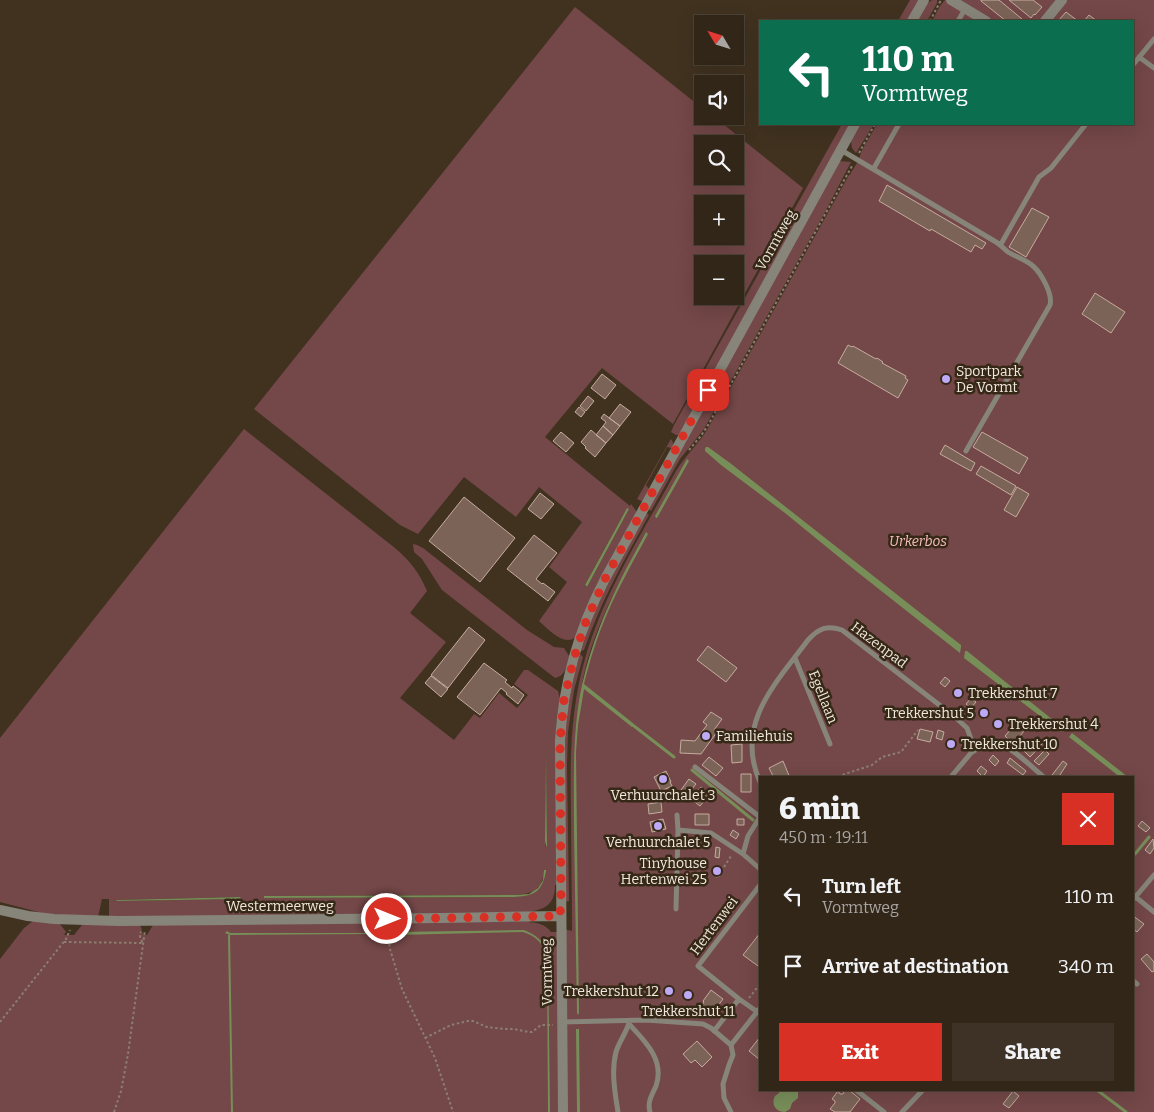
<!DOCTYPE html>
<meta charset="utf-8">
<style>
:root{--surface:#312618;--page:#3d3225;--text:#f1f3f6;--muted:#a8a5a2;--line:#4c4337;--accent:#d93025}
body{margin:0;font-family:Bitter,serif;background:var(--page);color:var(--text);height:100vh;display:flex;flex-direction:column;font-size:19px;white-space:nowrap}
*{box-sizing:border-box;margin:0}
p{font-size:16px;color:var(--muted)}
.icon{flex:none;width:28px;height:28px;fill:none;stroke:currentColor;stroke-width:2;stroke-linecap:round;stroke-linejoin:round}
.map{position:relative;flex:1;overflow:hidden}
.panel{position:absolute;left:759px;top:776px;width:375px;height:315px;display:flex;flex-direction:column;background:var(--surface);border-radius:0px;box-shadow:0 5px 20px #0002,0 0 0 1px var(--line)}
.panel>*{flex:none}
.guide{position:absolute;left:759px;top:20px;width:375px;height:105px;border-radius:0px;box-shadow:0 5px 20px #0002,0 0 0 1px var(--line);background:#0b6e4f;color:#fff;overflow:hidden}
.needle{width:32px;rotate:308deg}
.controls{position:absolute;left:694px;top:15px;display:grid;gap:10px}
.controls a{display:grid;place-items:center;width:50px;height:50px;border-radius:0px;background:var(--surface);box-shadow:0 5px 20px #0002,0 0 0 1px var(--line);font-size:25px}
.pin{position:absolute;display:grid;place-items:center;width:42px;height:42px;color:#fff;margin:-21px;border-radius:10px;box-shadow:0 2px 8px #0006}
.me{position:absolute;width:55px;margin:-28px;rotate:90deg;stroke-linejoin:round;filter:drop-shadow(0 0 4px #0008)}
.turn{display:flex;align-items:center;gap:18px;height:105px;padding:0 20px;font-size:22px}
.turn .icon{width:65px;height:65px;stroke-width:2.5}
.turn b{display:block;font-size:35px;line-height:42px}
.round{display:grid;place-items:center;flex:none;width:52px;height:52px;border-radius:0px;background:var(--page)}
.head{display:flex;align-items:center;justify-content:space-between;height:85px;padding:0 20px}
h1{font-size:30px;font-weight:800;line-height:38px}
.cta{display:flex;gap:10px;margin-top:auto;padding:10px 20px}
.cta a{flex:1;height:58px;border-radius:0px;background:var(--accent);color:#fff;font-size:20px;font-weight:800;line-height:58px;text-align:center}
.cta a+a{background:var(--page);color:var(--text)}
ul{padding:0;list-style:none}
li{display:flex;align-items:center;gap:15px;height:70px;padding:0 20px}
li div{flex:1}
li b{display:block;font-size:19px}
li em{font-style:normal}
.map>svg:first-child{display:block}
.green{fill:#744748;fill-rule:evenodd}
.water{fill:#788e59}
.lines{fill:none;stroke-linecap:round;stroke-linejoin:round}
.stream{stroke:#788e59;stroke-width:3}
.building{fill:#7c6358;stroke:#c6ab9f}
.path{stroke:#8b7f70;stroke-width:2;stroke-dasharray:2.5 2.5;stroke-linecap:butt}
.lane{stroke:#87857a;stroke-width:5}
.street{stroke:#87857a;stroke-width:10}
.route{stroke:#d93025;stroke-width:9;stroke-dasharray:0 16.2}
.poi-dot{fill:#bda9f5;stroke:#362816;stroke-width:2}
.labels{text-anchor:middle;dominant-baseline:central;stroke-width:5;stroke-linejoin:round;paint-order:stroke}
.street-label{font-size:14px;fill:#f1e8dd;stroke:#362816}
.poi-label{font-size:14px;fill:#f1e8dd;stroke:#362816;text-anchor:start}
.park-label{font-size:14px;font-style:italic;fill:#f7bebf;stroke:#362816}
</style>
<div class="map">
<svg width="1154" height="1112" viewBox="0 0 1154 1112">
<rect width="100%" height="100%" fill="#413220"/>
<path class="green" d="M910,0H919L908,21H898Z
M932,0H937V3L927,21H916L926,4Z
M945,0H1154V1112H0V959L24,928L33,921L60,924L66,932L64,935H74L82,925H140L141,927L143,935H147L153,925L380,923L383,925L385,933H389L390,928L395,922L529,921V922C538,923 545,924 551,932H564V929L572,931C572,892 571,853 571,813C570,760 570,711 585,659C604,592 643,532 676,471C685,456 698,444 707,430L849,175H850C853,168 860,161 861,152L877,124H1132V21H932L940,6ZM646,532L603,618L582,685C589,644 608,603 628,567C634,555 639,543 646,532ZM760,778H1132V1090H760Z
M575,7L702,108V116H713L803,188L673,424L602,368L545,437L630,506L631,504L637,512L610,560L576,637C564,647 548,629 539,621L567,582L549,567L582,522L539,487L516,517L464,477L418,534L400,525L254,409ZM702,144H735V176H702ZM702,204H735V236H702ZM702,264H735V296H702ZM629,509L587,587H586L585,585L626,510Z
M842,124H851L679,435H676L671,432L674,425Z
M860,124H874L856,153L852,148L851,141Z
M839,161L851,162L824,214L704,429L680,459L651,511L647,508Z
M244,429L395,548C410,561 419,572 427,591L410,613L446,642L400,698L454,740L474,714L480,718L499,693L517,708L528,695L514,684L524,670H528L558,691L560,699L556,724L557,885H555C555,905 545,909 529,912L109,917V899H102L98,917L46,914L0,902V738ZM546,743L547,846L545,847L546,744ZM546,870V872C542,892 534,895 514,897L264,898L265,896L515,895C537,893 539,890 546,870ZM240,897V899L116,901L117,900Z
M671,439C673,442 674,444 672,448L667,447L646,485L649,489L643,500L641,501L637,499Z
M645,512L649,515C624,560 601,601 584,650L581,651L594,612Z
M413,544L417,545L423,548L527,630L554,647L564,648L569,656C567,665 566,676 555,678L442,590L422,559L414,552Z
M580,654L583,657L574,690L568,732L567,765L569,901L564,902L565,724L574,675Z"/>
<path class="water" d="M706,447H708L730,463L961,645V647L960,653L856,571L785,513L721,465L705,451V449Z
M687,459L689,461L657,518H656L655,516Z
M627,508L629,509L587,587L585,585Z
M646,532L648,534C634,560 619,586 607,614C597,637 590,660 584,684L634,724V726L632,727L584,689L578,725L576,752L579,1013L578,1015L577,1013C576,951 575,889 574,828C574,780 572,732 582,685C591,644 607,606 626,569C633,557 639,544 646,532Z
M965,651H967L1063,728L1062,732H1061L964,658Z
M1072,733L1128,777H1120L1069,737Z
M546,743L547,846L546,847L545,841Z
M544,870H546V872C542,892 534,896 514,897L264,898V896L515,895L529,894L538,888L543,880Z
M240,897L241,899L116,901L117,900Z
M524,930C536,935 544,941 548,954L550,1112H548L547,957C544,944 536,936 523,932L397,935L396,932Z
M227,931L230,933H371L377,931L378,932L376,934H372L230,935L233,1112H231L228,935H230L225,933Z
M576,1029H579L580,1112H577Z
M780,1090L798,1091V1098L792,1103L790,1109L785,1112C775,1112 771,1104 775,1096L779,1093Z"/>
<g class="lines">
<path class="stream" d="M634,726L674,757
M692,770L753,820
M1132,855L1135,854L1149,837
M1097,1090L1126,1112"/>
</g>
<path class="building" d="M981,0H999L1022,19L1021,21H1006L981,1Z
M1009,0H1033L1042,7L1035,15L1034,14L1031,18Z
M1066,12L1078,21H1058Z
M1089,15L1097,21H1084Z
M887,185L986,243L982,249L975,245L971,252L931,229L930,231L879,201Z
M1032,208L1049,217L1026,257L1009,247Z
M1095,293L1125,312L1111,333L1082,314Z
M848,345L852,347L853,346L876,359L877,358L883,362L882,363L906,376L905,378L908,380L898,398L838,363Z
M602,374L616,385L605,399L591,388Z
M588,396L594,401L586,411L580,406Z
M620,404L631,412L620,426L609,418Z
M579,407L585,412L581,417L575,412Z
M604,414L620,426L613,435L603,426L606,422L601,418Z
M603,426L613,435L606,443L596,435Z
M591,430L606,443L595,457L585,448L586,447L581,442Z
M561,432L574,443L566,452L553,441Z
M982,432L1028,458L1019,474L973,447Z
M945,445L975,463L971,471L940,454Z
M981,466L1016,486L1011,495L976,474Z
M1017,487L1029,494L1016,517L1004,510Z
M540,493L554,504L541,519L528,509Z
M464,497L515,538L480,582L429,541Z
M534,535L557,553L536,579L542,584L543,583L555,592L548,601L507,569Z
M469,627L485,640L448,688L431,675Z
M708,646L737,668L726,682L697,660Z
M484,663L507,680L505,682L512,688L513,686L524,695L518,704L506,694L507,693L501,688L480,715L457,697Z
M431,676L448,689L441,697L425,683Z
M945,677L950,681L945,687L940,683Z
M958,687L963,691L958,698L953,694Z
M971,698L976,702L971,708L966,704Z
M984,708L990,712L985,719L979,715Z
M711,712L722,719L714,730L717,732L701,754L680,753L681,740L695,741L707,725L703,722Z
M998,718L1003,723L998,729L993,725Z
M1016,723L1025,730L1013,744L1005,736Z
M920,729L933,732L930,742L917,739Z
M938,730L944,732L942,740L936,738Z
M1037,737L1043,743L1030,757L1024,751Z
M953,739L956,745L949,748L946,742Z
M742,744V762L732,763L731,745Z
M1045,750L1049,754L1039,765L1034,761Z
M993,755L999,761L995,766L989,760Z
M709,757L723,768L716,776L702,765Z
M1010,758L1026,771L1023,775L1007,763Z
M783,761L790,778H774L769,768Z
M1063,761L1067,764L1058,778H1055L1052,775Z
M981,766L987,771L983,777L977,771Z
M666,771L671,782H670L672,786L661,791L654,777Z
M741,774H751V792H741Z
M689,779L696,784L687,795L681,790Z
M701,787L710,794L700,806L691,799Z
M661,802L662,812L649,814L648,804Z
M695,814H709V825H695Z
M663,819L666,829L652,832L650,822Z
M737,819H744V825H737Z
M1142,821L1150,828L1146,832L1138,826Z
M733,830L739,834L736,839L730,835Z
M1153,839L1154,848L1150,854L1145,850Z
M716,847L720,848L719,858L715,857Z
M718,866L720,876L716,877L714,867Z
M1132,915L1144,924L1137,932L1132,928Z
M760,933V964L758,966L743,955Z
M1147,954L1154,962V971L1152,972L1141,959Z
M669,986L674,993L669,997L664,990Z
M711,990L723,999L709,1018L703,1013L706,1008L702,1005L704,1002L703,1001Z
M692,991V998H684V992Z
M760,1037V1060L749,1051Z
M697,1041L712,1057L702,1067L695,1060L691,1063L683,1054Z
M845,1090H849L860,1099L850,1112H835L830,1109L835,1103V1101L832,1099L838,1091L840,1094H843Z
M1013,1091L1019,1096L1009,1108L1003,1104Z"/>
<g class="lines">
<path class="path" d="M930,21L941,0
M859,153L875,124
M689,450L700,437L707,427L852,166
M833,778L872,765L882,757L901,752L918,730
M724,867L731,856H733
M387,929L390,949L402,989L435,1058L453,1112
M384,930L383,936L387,941
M64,942L143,943L140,938V933L141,932
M749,998L760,984
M0,1022L66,939L70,930
M425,1038L451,1025L468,1021H473L487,1027L504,1029H513L529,1032H532L541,1025H553
M114,1112L121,1091L128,1054L145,930"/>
<path class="lane" d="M958,21L965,9
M1139,57L1154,68
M1132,66L1154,39
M841,150L996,242C1001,245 1004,249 1008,252C1016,257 1026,260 1033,266C1041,273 1053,294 1050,305L966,451
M874,168L899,124
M1001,244L1039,177L1051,168L1086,124
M795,658L830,744
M971,753C978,748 987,743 996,743C1008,743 1035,770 1045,778
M695,767L760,817
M760,782C734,724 776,683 808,640C819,628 827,625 842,630L955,717L967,728L972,742L971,753L950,778
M677,815L678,830
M760,817L748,836L743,854L760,869
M1132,894L1154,912
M1132,901L1154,875
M676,909L678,830L711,833L743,854
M1132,980L1137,984
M739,999L759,1013
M562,1022L646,1020L703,1024L711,1028L731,1045L760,1008
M629,1024C645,1041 665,1060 656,1086C652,1095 647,1102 650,1112
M714,1031L739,999L698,966L760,885
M856,1090L884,1112
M618,1112C615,1093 611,1071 616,1052C619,1042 626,1033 629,1023
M731,1112L724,1098L723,1084L729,1065L733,1055L731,1045
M902,1112L923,1090"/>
<path class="street" d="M951,0L986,21
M912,21L924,0
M1045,21L1062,0
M0,910L28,916L54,919L118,921L441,918L560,916
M563,1112L560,741C563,684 579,629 605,579L855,124"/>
</g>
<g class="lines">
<path class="route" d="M387,919L560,916L561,900L560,741L564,700L574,658L585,624L605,579L708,390"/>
</g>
<g class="poi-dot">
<circle cx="946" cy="379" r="5"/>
<circle cx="958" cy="693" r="5"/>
<circle cx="984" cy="713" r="5"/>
<circle cx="998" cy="724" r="5"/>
<circle cx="706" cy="736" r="5"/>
<circle cx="951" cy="744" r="5"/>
<circle cx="663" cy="779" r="5"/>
<circle cx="658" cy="826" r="5"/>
<circle cx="717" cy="871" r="5"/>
<circle cx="669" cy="991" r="5"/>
<circle cx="688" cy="995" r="5"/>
</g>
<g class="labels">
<g class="street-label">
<text transform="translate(776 240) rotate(-61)">Vormtweg</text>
<text transform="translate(879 645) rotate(37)">Hazenpad</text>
<text transform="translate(823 697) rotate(68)">Egellaan</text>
<text x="280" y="906">Westermeerweg</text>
<text transform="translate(714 926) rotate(-53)">Hertenwei</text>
<text transform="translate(547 972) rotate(-91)">Vormtweg</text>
</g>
<g class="poi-label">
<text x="956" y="371">Sportpark<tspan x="956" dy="16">De Vormt</tspan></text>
<text x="968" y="693">Trekkershut 7</text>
<text x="974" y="713" text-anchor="end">Trekkershut 5</text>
<text x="1008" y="724">Trekkershut 4</text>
<text x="716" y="736">Familiehuis</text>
<text x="961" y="744">Trekkershut 10</text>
<text x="663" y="795" text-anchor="middle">Verhuurchalet 3</text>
<text x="658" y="842" text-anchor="middle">Verhuurchalet 5</text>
<text x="707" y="863" text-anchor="end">Tinyhouse<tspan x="707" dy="16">Hertenwei 25</tspan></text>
<text x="659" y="991" text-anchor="end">Trekkershut 12</text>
<text x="688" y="1011" text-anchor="middle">Trekkershut 11</text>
</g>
<g class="park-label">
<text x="918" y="541">Urkerbos</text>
</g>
</g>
</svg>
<div class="controls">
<a><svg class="needle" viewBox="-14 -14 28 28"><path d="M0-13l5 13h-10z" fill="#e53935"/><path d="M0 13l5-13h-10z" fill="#a8a5a2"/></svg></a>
<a><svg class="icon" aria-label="sound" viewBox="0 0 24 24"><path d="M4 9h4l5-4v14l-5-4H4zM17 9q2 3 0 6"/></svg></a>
<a><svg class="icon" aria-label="search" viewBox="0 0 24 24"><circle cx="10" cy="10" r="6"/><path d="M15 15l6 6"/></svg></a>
<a>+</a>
<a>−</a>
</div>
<div class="pin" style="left:708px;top:390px;background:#d93025"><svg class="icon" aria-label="arrive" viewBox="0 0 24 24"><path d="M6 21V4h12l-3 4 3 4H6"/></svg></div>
<svg class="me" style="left:387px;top:919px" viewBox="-20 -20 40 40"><circle r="17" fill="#d93025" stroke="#fff" stroke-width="3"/><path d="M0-11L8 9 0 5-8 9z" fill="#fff"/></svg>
<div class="guide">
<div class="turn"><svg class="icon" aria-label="left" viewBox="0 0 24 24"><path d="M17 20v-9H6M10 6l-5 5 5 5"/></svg><div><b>110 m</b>Vormtweg</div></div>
</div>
<section class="panel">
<div class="head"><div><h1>6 min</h1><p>450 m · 19:11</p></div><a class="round" style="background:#d93025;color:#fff"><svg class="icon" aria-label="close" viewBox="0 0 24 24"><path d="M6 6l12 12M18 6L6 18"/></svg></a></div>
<ul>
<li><svg class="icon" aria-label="left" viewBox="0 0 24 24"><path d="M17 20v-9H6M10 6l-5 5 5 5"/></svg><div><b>Turn left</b><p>Vormtweg</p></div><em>110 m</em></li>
<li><svg class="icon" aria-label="arrive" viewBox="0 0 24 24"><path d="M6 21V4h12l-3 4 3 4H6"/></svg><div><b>Arrive at destination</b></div><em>340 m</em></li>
</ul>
<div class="cta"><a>Exit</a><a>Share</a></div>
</section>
</div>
